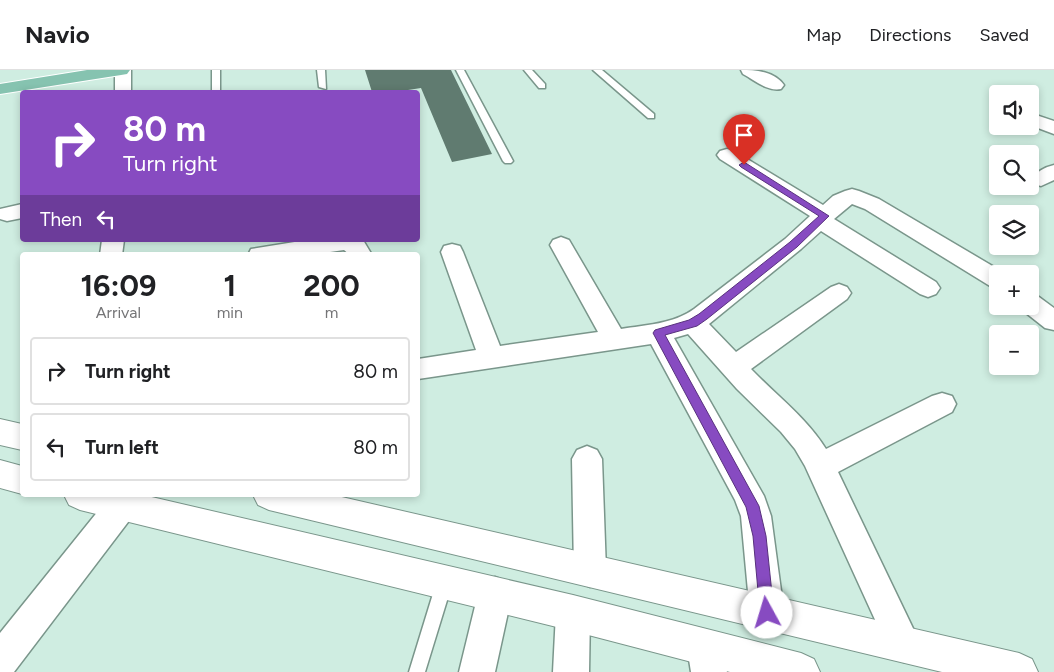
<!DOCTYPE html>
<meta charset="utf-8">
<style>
:root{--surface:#fff;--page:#f2f2f2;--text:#202124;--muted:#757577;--line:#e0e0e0}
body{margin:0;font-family:Figtree,sans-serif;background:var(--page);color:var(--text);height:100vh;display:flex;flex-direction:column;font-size:19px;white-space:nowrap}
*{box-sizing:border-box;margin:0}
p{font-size:16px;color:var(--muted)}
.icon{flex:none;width:28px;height:28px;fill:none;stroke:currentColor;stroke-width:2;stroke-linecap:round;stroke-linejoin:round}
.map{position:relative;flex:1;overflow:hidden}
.sheet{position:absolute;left:20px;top:182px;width:400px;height:245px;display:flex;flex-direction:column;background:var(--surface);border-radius:5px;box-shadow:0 2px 8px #0003}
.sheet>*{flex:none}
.guide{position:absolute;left:20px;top:20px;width:400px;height:152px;border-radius:5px;box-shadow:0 2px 8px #0003;background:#874bc1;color:#fff;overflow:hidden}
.tools{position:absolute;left:989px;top:15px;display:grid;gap:10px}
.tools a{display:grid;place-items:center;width:50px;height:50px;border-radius:5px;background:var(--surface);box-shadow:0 2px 8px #0003;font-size:25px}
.pin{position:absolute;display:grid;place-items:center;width:42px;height:42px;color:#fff;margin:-51px -21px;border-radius:50% 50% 50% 0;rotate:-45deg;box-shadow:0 0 5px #0007}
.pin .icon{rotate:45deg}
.me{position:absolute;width:55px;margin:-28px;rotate:354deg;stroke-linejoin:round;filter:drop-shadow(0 0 4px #0008)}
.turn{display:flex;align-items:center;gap:18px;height:105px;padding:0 20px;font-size:22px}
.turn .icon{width:65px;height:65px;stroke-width:2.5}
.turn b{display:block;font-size:35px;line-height:42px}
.then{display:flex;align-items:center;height:48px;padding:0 20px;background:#0003;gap:10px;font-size:19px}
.eta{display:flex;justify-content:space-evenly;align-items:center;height:85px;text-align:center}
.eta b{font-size:30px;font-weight:700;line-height:35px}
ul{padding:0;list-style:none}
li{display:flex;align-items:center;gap:15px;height:68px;margin:0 10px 8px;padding:0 10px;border:2px solid var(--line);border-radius:5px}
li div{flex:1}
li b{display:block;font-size:19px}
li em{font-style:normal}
header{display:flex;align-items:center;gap:30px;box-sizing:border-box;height:70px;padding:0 25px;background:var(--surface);border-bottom:1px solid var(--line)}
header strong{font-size:24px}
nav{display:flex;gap:28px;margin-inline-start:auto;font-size:18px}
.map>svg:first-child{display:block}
.building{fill:#607b70}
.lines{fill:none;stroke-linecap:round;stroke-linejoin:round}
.service-casing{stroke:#7a968b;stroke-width:3}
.minor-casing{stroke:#7a968b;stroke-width:3}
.tertiary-casing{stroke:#7a968b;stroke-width:2}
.primary-casing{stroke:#fff;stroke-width:2}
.service{fill:#fff;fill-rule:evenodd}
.minor{fill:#fff;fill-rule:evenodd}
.tertiary{fill:#fff;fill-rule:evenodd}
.primary{fill:#86c3b0;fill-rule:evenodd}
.route{fill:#874bc1;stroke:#58317d}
</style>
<header>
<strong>Navio</strong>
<nav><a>Map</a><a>Directions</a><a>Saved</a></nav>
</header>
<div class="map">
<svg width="1054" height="602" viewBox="0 0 1054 602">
<rect width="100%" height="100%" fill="#cfede1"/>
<path class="building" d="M365,0H451L492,84L452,92L421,18L395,22H372Z"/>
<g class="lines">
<g class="service-casing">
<path id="service" d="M212,0H220V22H212Z
M317,0H325L326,19L319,17Z
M456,0H464L513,91L511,93H505L503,91Z
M524,0H532L545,14V18H539Z
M593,0H602L654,44V48H648Z
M444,506L450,508L452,514L425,602H409L436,514L438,508Z"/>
</g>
<g class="minor-casing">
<path id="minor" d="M115,0H131V22H115Z
M741,0C756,0 774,1 784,15L781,19C768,22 754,10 743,4Z
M1030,43L1054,51V64L1030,55Z
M727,79L734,81L823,135L833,126L845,121L852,119L859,121L879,129L1006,204H998V218L990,216L865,139L852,134L834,149L936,212L940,218L936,224L928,227L920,224L821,161L801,179L709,254L736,282L831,217L839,214L847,217L851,223L847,229L751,299C777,326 806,347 826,379L932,326L942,323L952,326L956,334L952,342L838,402L921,575L916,587L904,592L892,587L805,396L795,379L781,362L737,319L688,264L674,268L764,426L771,446L784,543L779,555L767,560L755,555L750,543L741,446L735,430L651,274L418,309V289L476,280L441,182L444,176L452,174L460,176L463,182L500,276L598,262L550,175L553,170L561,167L569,170L621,259C646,255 673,254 694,239L785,169L810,146L720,89L717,85L720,81Z
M1054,95V110L1041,116L1034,114L1031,110C1036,102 1045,97 1054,95Z
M22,134V148L7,151L0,149V139Z
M102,170H124L122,185H100Z
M307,170H363L372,185H350L344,180L309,185H248L251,179Z
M1030,224L1039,227L1054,238V260L1045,258L1021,239L1020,236H1030Z
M587,376L597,380L602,389L606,501L601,512L590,517L579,512L574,501L572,389L577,380Z
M111,425H145L141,435L14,602H0V563Z
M495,507L507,512L512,524L495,602H459L478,524L483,512Z
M573,526L585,531L590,543L589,602H553L556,543L561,531Z
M704,560L716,565L721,577L727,602H691L687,577L692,565Z"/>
</g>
<g class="tertiary-casing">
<path id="tertiary" d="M0,349L22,354V380L0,375Z
M0,390L22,396V424L0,418Z
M64,425H143L573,525L801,583L814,589L820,602H730L573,561L80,440L69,435Z
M253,425H333L1019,583L1032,589L1038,602H942L269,440L258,435Z"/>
</g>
<g class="primary-casing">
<path id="primary" d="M87,0H130L127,4L121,5L0,24V14Z"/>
</g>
<use href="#service" class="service"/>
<use href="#minor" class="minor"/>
<use href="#tertiary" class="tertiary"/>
<use href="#primary" class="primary"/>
</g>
<path class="route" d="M744,92L829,146L797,177L707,249L697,256L665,265L759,436L766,466L774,543L772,548L767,550L762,548L760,543L753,466L746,437L653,263L655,260L689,250L699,244L790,172L819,146L741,97L739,95Z"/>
</svg>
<div class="tools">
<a><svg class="icon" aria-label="sound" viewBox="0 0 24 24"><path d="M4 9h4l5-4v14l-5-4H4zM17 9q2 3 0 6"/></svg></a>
<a><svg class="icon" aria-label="search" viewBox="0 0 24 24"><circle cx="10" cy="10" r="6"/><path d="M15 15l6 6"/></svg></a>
<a><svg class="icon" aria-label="layers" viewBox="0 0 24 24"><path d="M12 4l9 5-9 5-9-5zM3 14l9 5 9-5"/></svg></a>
<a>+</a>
<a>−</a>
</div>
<div class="pin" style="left:744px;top:95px;background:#d93025"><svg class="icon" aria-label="arrive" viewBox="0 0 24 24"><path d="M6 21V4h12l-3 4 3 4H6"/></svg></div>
<svg class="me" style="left:767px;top:543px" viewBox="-20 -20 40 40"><circle r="19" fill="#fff"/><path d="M0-13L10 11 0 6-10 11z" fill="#874bc1"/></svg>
<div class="guide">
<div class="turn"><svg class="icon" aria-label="right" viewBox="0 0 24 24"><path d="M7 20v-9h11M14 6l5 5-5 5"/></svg><div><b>80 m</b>Turn right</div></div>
<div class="then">Then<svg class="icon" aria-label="left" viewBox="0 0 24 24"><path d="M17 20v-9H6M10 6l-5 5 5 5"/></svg></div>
</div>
<section class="sheet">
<div class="eta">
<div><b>16:09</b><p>Arrival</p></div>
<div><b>1</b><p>min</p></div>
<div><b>200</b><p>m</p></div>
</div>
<ul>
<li><svg class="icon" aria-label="right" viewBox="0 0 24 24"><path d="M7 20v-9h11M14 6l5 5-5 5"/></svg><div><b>Turn right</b></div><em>80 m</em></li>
<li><svg class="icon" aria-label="left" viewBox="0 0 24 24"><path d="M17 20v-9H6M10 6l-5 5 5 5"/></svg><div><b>Turn left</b></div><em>80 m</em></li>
</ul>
</section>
</div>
